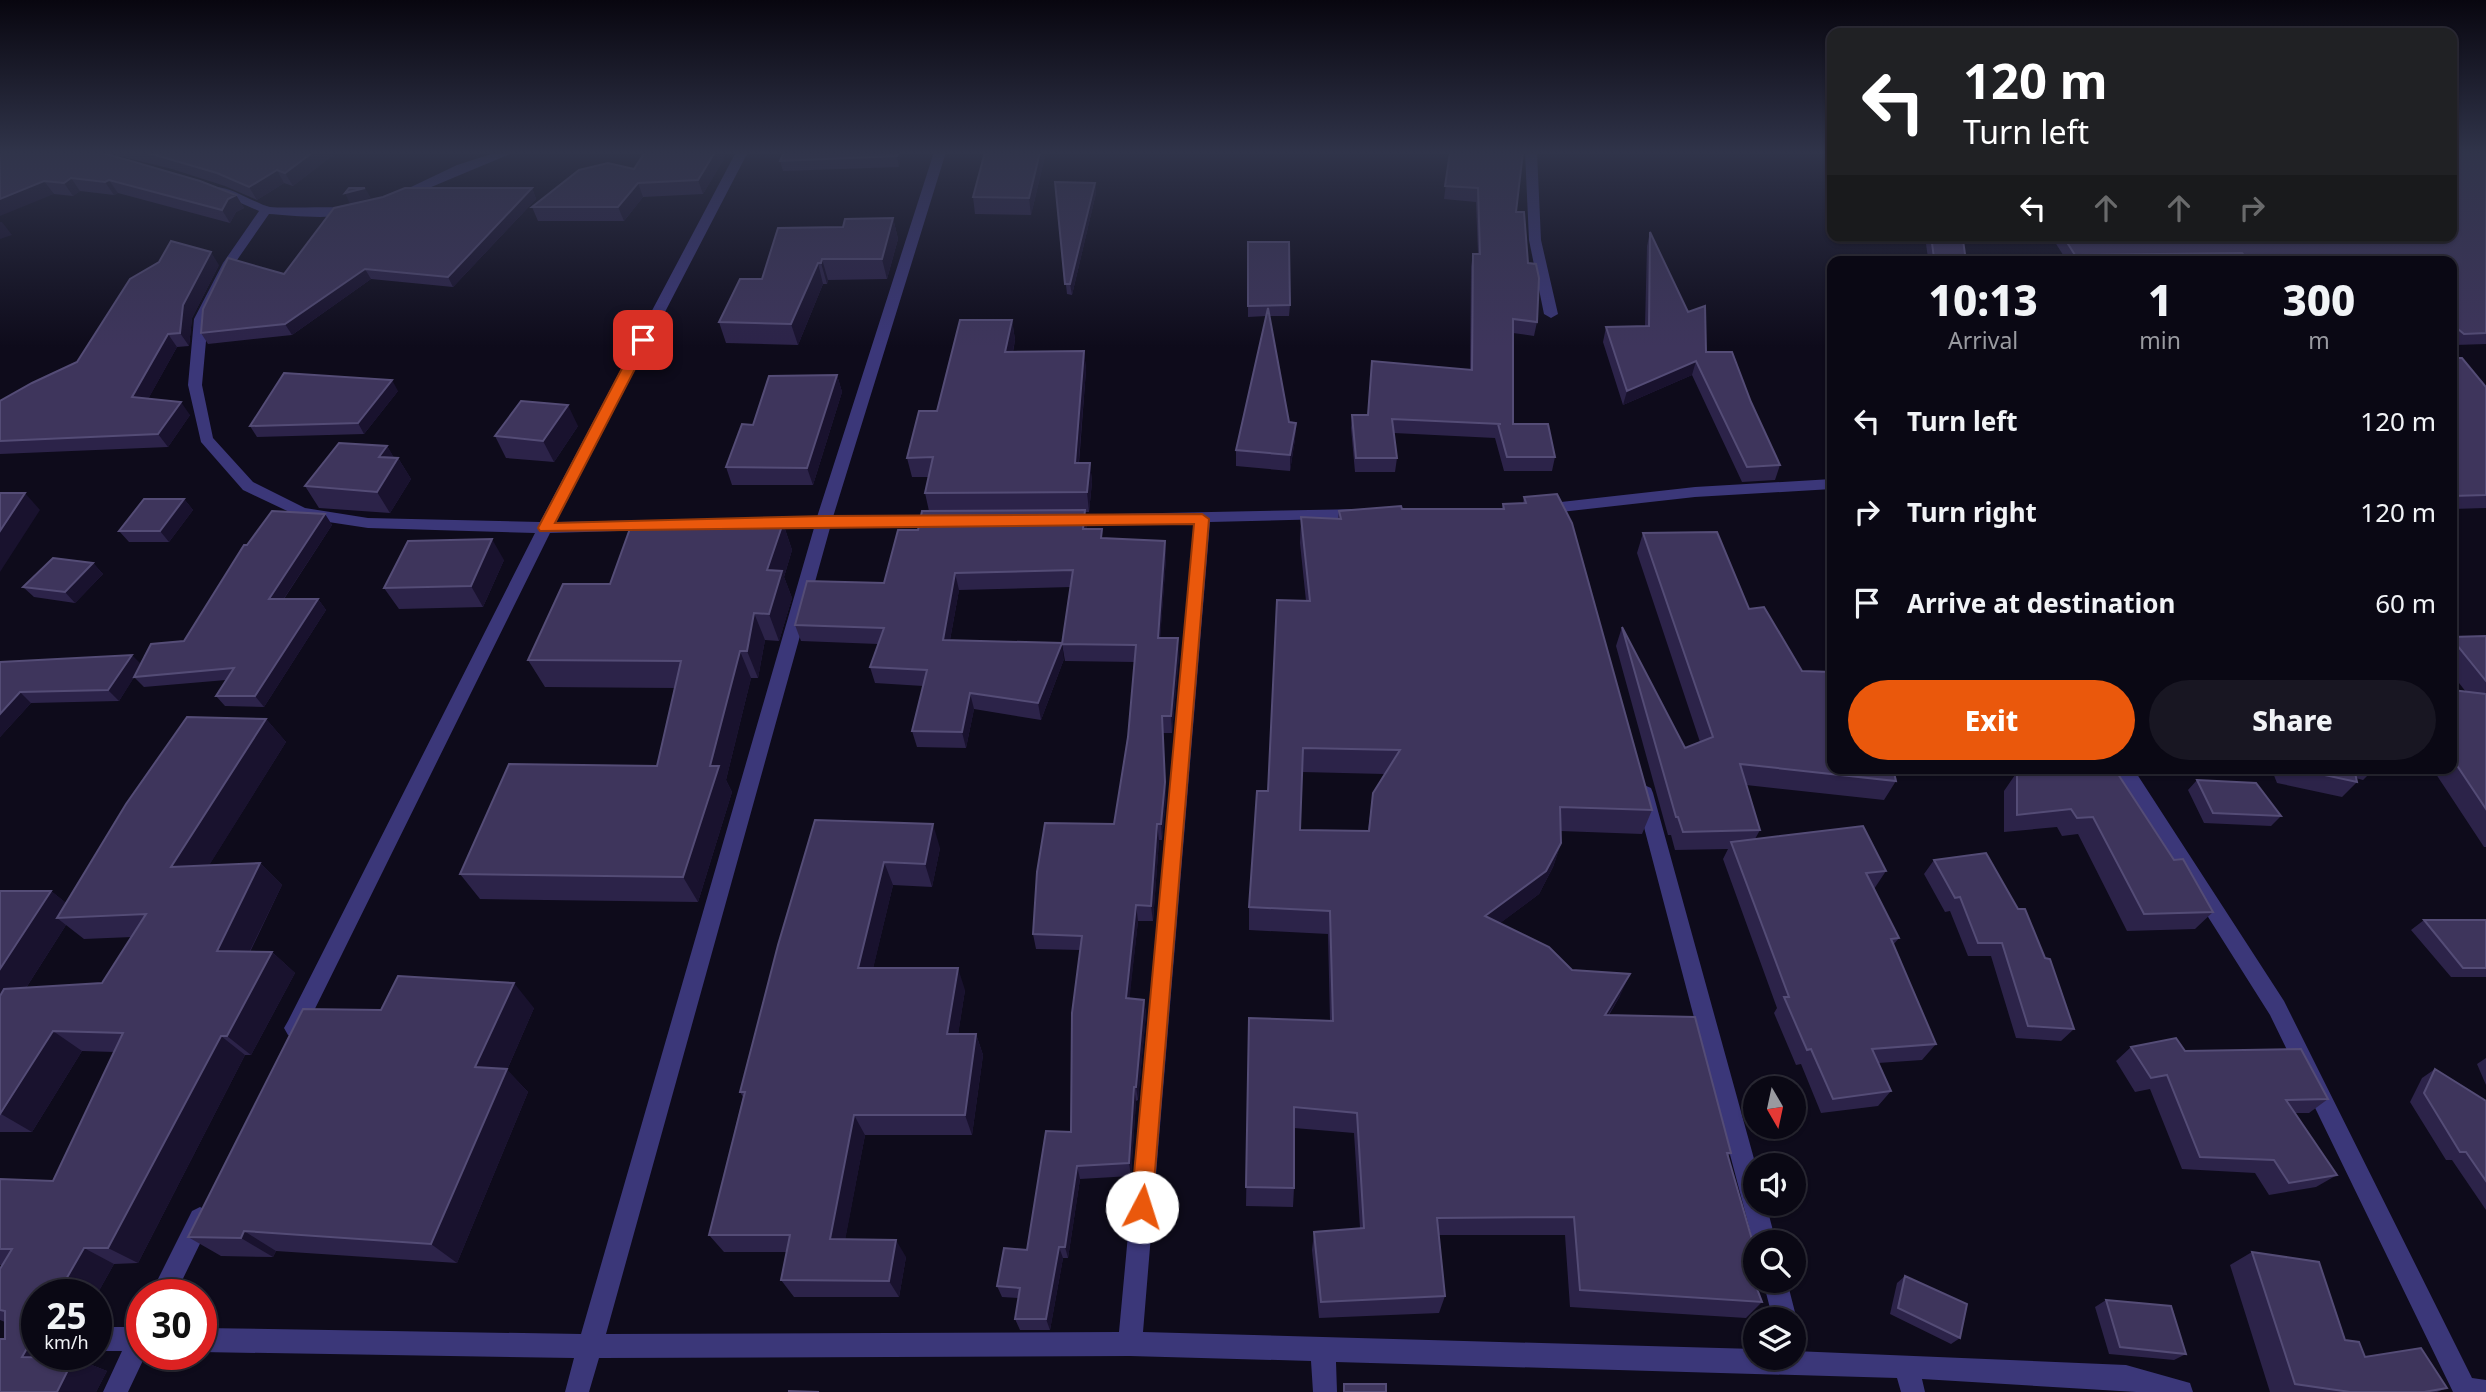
<!DOCTYPE html>
<style>
:root{--surface:#0a0814;--page:#181622;--text:#f1f3f6;--muted:#999aa0;--line:#2a2934;--accent:#ea580c}
body{margin:0;font-family:"Noto Sans",sans-serif;background:var(--page);color:var(--text);height:100vh;display:flex;flex-direction:column;font-size:26px;white-space:nowrap}
*{box-sizing:border-box;margin:0}
p{font-size:23px;color:var(--muted)}
.icon{flex:none;width:38px;height:38px;fill:none;stroke:currentColor;stroke-width:2;stroke-linecap:round;stroke-linejoin:round}
.map{position:relative;flex:1;overflow:hidden}
.panel{position:absolute;left:1827px;top:256px;width:630px;height:518px;display:flex;flex-direction:column;background:var(--surface);border-radius:14px;box-shadow:0 2px 5px #0004,0 0 0 2px var(--line)}
.panel>*{flex:none}
.banner{position:absolute;left:1827px;top:28px;width:630px;height:214px;border-radius:14px;box-shadow:0 2px 5px #0004,0 0 0 2px var(--line);background:#202124;color:#fff;overflow:hidden}
.needle{width:46px;rotate:171deg}
.controls{position:absolute;left:1743px;top:1076px;display:grid;gap:14px}
.controls a{display:grid;place-items:center;width:63px;height:63px;border-radius:50%;background:var(--surface);box-shadow:0 2px 5px #0004,0 0 0 2px var(--line);font-size:35px}
.speed{position:absolute;left:21px;top:1279px;display:flex;gap:14px;font-size:35px;font-weight:700;text-align:center}
.speed>*{display:grid;place-content:center;width:91px;height:91px;border-radius:50%;background:var(--surface);box-shadow:0 2px 5px #0004,0 0 0 2px var(--line);line-height:1}
.speed small{font-size:18px;font-weight:400}
.speed .limit{border:10px solid #d22;background:#fff;color:#111}
.pin{position:absolute;display:grid;place-items:center;width:60px;height:60px;color:#fff;margin:-30px;border-radius:14px;box-shadow:0 4px 10px #0006}
.me{position:absolute;width:77px;margin:-38px;rotate:5deg;stroke-linejoin:round;filter:drop-shadow(0 0 5px #0008)}
.turn{display:flex;align-items:center;gap:24px;height:147px;padding:0 21px;font-size:32px}
.turn .icon{width:91px;height:91px;stroke-width:2.5}
.turn b{display:block;font-size:49px;line-height:60px}
.lanes{display:flex;align-items:center;height:66px;padding:0 21px;background:#0003;justify-content:center;gap:35px;direction:ltr}
.lanes .off{opacity:.35}
.eta{display:flex;justify-content:space-evenly;align-items:center;height:119px;text-align:center}
.eta b{font-size:42px;font-weight:800;line-height:49px}
.action{display:flex;gap:14px;margin-top:auto;padding:14px 21px}
.action a{flex:1;height:80px;border-radius:42px;background:var(--accent);color:#fff;font-size:28px;font-weight:800;line-height:80px;text-align:center}
.action a+a{background:var(--page);color:var(--text)}
ul{padding:0;list-style:none}
li{display:flex;align-items:center;gap:21px;height:91px;padding:0 21px}
li div{flex:1}
li b{display:block;font-size:26px}
li em{font-style:normal}
.map>svg:first-child{display:block}
.lines{fill:none;stroke-linecap:round;stroke-linejoin:round}
.street{fill:#3b3779;fill-rule:evenodd}
.wall{fill:#2c2349;fill-rule:evenodd}
.shaded-wall{fill:#19122e}
.building{fill:#3e355c;stroke:#544c76;stroke-width:2;fill-rule:evenodd}
.route{fill:#ea580c;stroke:#983908;stroke-width:2}
</style>
<div class="map">
<svg width="2486" height="1392" viewBox="0 0 2486 1392">
<rect width="100%" height="100%" fill="#0e0b1b"/>
<g class="lines">
<path class="street" d="M498,152H515L398,201L388,198L457,165Z
M736,152H748L556,522L654,520L662,525L654,530L550,533L302,1035L295,1038L288,1035L284,1028L288,1021L535,533L368,528L302,518L243,490L201,442L188,385L194,319L223,263L259,211L209,189C221,180 255,204 270,207C286,209 350,205 357,210C341,222 290,215 269,214L235,263L208,319L202,385L213,438L253,482L305,508L368,518L540,522Z
M934,152H946L833,517L941,516L949,521L941,526L830,528L606,1334L1119,1332L1194,523L1064,525L1056,520L1064,515L1361,509L1366,510L1369,514L1366,518L1210,522L1143,1332L1755,1349V1358H1794V1351L2126,1365L2190,1383L2193,1392H2136L1922,1379L1925,1392H1901L1897,1378L1336,1362L1337,1392H1313L1311,1361L1130,1356L599,1358L589,1392H565L574,1358L201,1352V1328L581,1334L814,528L728,529L720,524L728,519L817,517Z
M1525,152H1537L1541,240L1558,314L1551,318L1544,314L1529,240Z
M1832,479V489L1695,497L1543,514L1535,509L1543,504L1695,487Z
M2114,768H2133L2284,1001L2472,1378L2486,1380V1392H2453L2270,1015Z
M1644,785L1651,788L1653,793L1756,1166L1755,1204H1766L1776,1242H1755V1247L1753,1242L1635,793L1637,788Z
M200,1207L208,1211L212,1219L175,1295H150L192,1211Z
M1763,1281H1787L1797,1320L1794,1328V1320H1773Z
M142,1324V1354H146L128,1392H103L122,1351H96V1327H135Z"/>
</g>
<path class="wall" d="M0,152L236,195L244,208L236,212L230,223L118,193L114,195L80,191L73,196L54,194Z
M103,152H337L293,186L284,183L257,200L225,186L172,169Z
M901,152L899,167L783,171L780,161Z
M985,152H1046L1031,215L975,214L973,197Z
M1450,152L1516,212L1528,263L1537,322L1534,336L1513,333V424L1555,457L1552,471H1504L1495,438L1394,433L1397,458L1395,472H1355L1351,428L1352,415H1368L1470,370L1471,267L1473,254H1478L1476,202L1444,199Z
M2486,152V344L2455,345L2452,341V261H2067L2051,236H2452Z
M725,157L703,194L643,197L624,221H538L532,207L634,169Z
M1055,182L1095,183L1096,193L1072,295L1067,294Z
M532,188L536,199L453,287L371,279L292,335L208,344L201,333L284,274Z
M893,218L898,239L887,279L828,280L827,284H823L798,345L726,343L719,322L762,279L843,227Z
M1650,232L1706,352L1751,402L1780,465L1775,480L1742,482L1692,375L1623,405L1603,342L1606,327L1645,326L1647,246Z
M1930,236H1946L1966,261H1925L1927,257L1928,258L1926,244Z
M1248,242L1290,305L1289,316H1269L1289,422L1296,423L1295,439L1290,471L1236,466V450L1266,316L1248,317Z
M219,265L192,318L189,346L177,347L148,399L190,415L168,447L0,454V401L77,362Z
M1012,320L1015,340L1013,352L1084,351L1086,370L1079,463H1090L1092,482L1089,512H1085L1087,529L1103,538L1165,541L1166,558L1160,638L1179,655L1172,733H1163L1166,798L1162,840H1159L1153,921H1138L1129,999L1144,1000L1146,1014L1138,1100L1136,1101L1131,1176L1080,1179L1068,1258H1063L1050,1330H1020L1015,1319L1019,1298L1002,1297L997,1286L1027,1250L1071,1132L1080,950L1036,949L1033,934L1114,824L1128,737L1135,662L1065,661L1062,644L1071,587L959,590L950,640L1064,659L1041,720L974,709L966,748L917,747L912,731L923,686L875,683L870,667L878,644L801,641L795,625L884,583L929,511L925,493L928,477H912L907,458L937,411Z
M2452,358L2486,387V508L2452,509Z
M837,375L842,392L813,485H732L726,467L753,425Z
M398,391L364,434L257,437L250,426Z
M578,426L554,462L506,458L495,436Z
M387,446L394,458H398L411,479L390,513L319,508L305,486Z
M1524,497L1652,810L1642,834L1560,831L1561,843L1553,867L1539,894L1500,923L1572,970L1620,996L1609,1015L1731,1153L1728,1157L1755,1250V1258L1748,1267L1762,1302L1746,1318L1570,1307L1565,1235H1439L1445,1296L1439,1313L1319,1318L1312,1250L1314,1232L1360,1228L1354,1133L1294,1128V1188L1293,1207L1246,1206L1249,1018L1330,1020L1328,934L1249,930V907L1268,791L1306,601L1300,543L1301,517L1338,519L1339,511L1402,509H1502L1503,504L1523,503ZM1302,772L1384,774L1373,793L1368,831L1300,830Z
M184,499L193,510L169,542H129L119,531Z
M325,514L332,525L284,599H318L326,610L264,707L225,706L216,696L226,680L144,687L134,677L119,701L31,703L0,737V662L141,664L184,641L247,545Z
M783,523L792,550L784,577L792,598L779,641L765,640L758,678H751L726,780L732,792L698,902L480,899L460,874L657,766L675,688L545,687L528,660L610,584Z
M1643,533L1749,609L1896,781L1884,800L1746,785L1760,830L1755,839L1886,871L1874,889L1899,938L1893,945L1936,1044L1922,1060L1878,1063L1891,1091L1878,1106L1821,1113L1801,1064L1796,1065L1774,1013L1777,1008L1723,859L1728,849L1675,850L1671,835H1668L1616,646L1622,627L1685,748L1700,742L1637,553Z
M504,560L483,607L399,609L384,588Z
M93,563L103,574L75,603L34,597L23,587Z
M2486,636V847H2484L2432,768H2452V690L2466,692L2452,674V637Z
M187,717L266,719L286,742L209,865L260,863L282,885L250,952H272L295,973L251,1055H245L138,1263L114,1264L96,1296V1295H37V1354H64L63,1357L74,1358L107,1371L96,1392H0V1339H5V1322L0,1320V1269L2,1265H0V1179L53,1181L114,1052L82,1051L32,1132H0V891H51L66,903L126,804ZM66,925L84,939L132,937L102,983L26,988Z
M2023,768H2114L2174,860L2213,912L2195,929L2127,931L2078,834L2062,836L2057,827L2004,832V791L2017,772L2025,771Z
M2271,768H2375L2363,780L2356,778L2357,782L2342,797L2277,783Z
M2197,780L2281,816L2271,826L2204,823L2188,790Z
M815,820L940,848L932,887L893,885L873,968L965,990L958,1034H976L983,1055L972,1135H865L845,1239L906,1257L899,1297H794L781,1280L787,1252H724L709,1235L743,1097L740,1092Z
M1934,860L2074,1029L2061,1041L2016,1038L1991,956H1968L1950,911L1945,912L1924,874Z
M2424,920H2486V977H2451L2411,930Z
M534,1008L507,1070L528,1092L457,1263L276,1251L273,1257L221,1256L188,1237L381,1010Z
M2131,1047L2185,1051L2328,1099L2309,1113H2295L2337,1175L2316,1187L2269,1195L2255,1173L2182,1169L2150,1089L2135,1092L2116,1061Z
M2486,1058V1085L2477,1064Z
M2435,1069L2486,1101V1210L2452,1160H2446L2410,1102L2422,1078Z
M2252,1252L2345,1340L2365,1357L2447,1388L2437,1392H2270L2230,1265Z
M1905,1276L1960,1338L1951,1344L1890,1314L1897,1283Z
M2106,1300L2186,1354L2174,1360L2109,1354L2095,1307Z"/>
<path class="shaded-wall" d="M313,152H337L293,186L285,173Z
M715,152H723L725,157L703,194L698,180Z
M898,152H901L899,167L897,156Z
M1040,152H1046L1031,215L1029,198Z
M277,170L284,183L257,200L249,187Z
M71,178L80,191L73,196L64,183Z
M109,180L118,193L114,195L105,182Z
M44,181L54,194L0,216V199Z
M638,183L643,197L624,221L618,207Z
M1095,183L1096,193L1072,295L1070,284Z
M365,188L371,198L350,204L345,193Z
M532,188L536,199L453,287L448,277Z
M236,195L244,208L236,212L230,223L222,210L228,199Z
M893,218L898,239L887,279L882,259Z
M0,222H2L12,235L0,239Z
M211,252L219,265L192,318L189,346L180,333L183,305Z
M822,259L828,280L827,284L821,263Z
M818,263L823,284L798,345L791,324Z
M365,269L371,279L292,335L285,324Z
M1012,320L1015,340L1009,371L1005,352Z
M168,334L177,347L142,410L132,397Z
M1084,351L1086,370L1077,482L1075,463Z
M1696,361L1692,375L1623,405L1627,391Z
M837,375L842,392L813,485L807,468Z
M392,380L398,391L364,434L358,423Z
M181,402L190,415L168,447L158,434Z
M568,405L578,426L554,462L543,441Z
M1296,423L1295,439L1290,471V455Z
M387,446L396,461L398,458L411,479L390,513L377,492L379,457Z
M1090,463L1092,482L1089,512L1087,492Z
M25,493L40,510L0,572V531Z
M184,499L193,510L169,542L160,531Z
M1085,510L1087,527L1085,546L1083,529Z
M325,514L332,525L277,609L269,599Z
M783,523L792,550L784,577L792,598L779,641L769,614L767,570Z
M492,539L504,560L483,607L471,586Z
M1165,541L1166,558L1159,655L1158,638Z
M93,563L103,574L75,603L65,592Z
M955,573L959,590L947,656L943,640Z
M318,599L326,610L264,707L255,696Z
M754,613L765,640L758,678L747,651Z
M1178,638L1179,655L1172,733L1171,716Z
M1062,643L1064,659L1041,720L1038,703Z
M740,651L751,678L726,780L732,792L698,902L683,877L710,766Z
M132,655L142,665L119,701L108,690Z
M20,692L31,703L0,737V714Z
M970,693L974,709L966,748L962,732Z
M266,719L286,742L195,888L171,867Z
M1163,733L1166,798L1162,840L1161,824Z
M933,824L940,848L932,887L925,864Z
M1157,824L1159,840L1153,921L1151,906Z
M1561,843L1553,867L1539,894L1479,939L1485,916Z
M884,862L893,885L868,990L858,968Z
M260,863L282,885L240,971L217,951Z
M51,891L75,910L57,918L66,925L3,1024L0,1022V969Z
M1136,905L1138,921L1128,1013L1126,998Z
M272,952L295,973L251,1055L227,1036Z
M958,968L965,990L955,1055L947,1034Z
M1630,974L1620,996L1595,1036L1605,1015Z
M514,983L534,1008L507,1070L528,1092L457,1263L431,1244L475,1067Z
M1144,1000L1146,1014L1138,1100L1136,1087Z
M53,1031L82,1051L32,1132L1,1114Z
M976,1034L983,1055L972,1135L965,1115Z
M221,1036L245,1055L138,1263L108,1248Z
M1134,1087L1136,1101L1131,1176L1129,1163Z
M854,1115L865,1135L842,1257L830,1239Z
M1077,1166L1080,1179L1068,1258L1065,1247Z
M244,1231L276,1251L273,1257L241,1238Z
M896,1240L906,1257L899,1297L889,1281Z
M1059,1247L1063,1258L1050,1330L1046,1319Z
M84,1248L114,1264L96,1296V1295H57Z
M37,1331V1354H64L56,1370L22,1357Z
M74,1358L107,1371L96,1392H57Z"/>
<path class="building" d="M0,152H100L200,181L236,195L228,199L222,210L109,180L105,182L71,178L64,183L44,181L0,199Z
M145,152H313L285,173L277,170L249,187L217,173Z
M645,152H715L698,180L638,183L618,207H532L579,170L608,163L634,169Z
M784,152H898L897,156L780,161Z
M985,152H1040L1029,198L973,197Z
M1450,152H1523L1516,212H1524L1528,263L1536,264L1539,278L1537,322L1513,319V424H1548L1555,457H1507L1498,424H1501L1392,419L1397,458H1356L1352,415H1368L1372,361L1472,370L1473,254H1480L1478,188L1445,186Z
M2452,152H2486V333L2464,334L2452,324V261H2249L2242,253L2075,255L2063,236H2452Z
M1055,182L1095,183L1070,284H1065Z
M349,188H365L345,193Z
M405,188H532L448,277L365,269L285,324L201,333L203,309L228,258L284,274L334,208L383,197Z
M893,218L882,259H822L821,263H818L791,324L719,322L740,279H762L778,228L843,227L845,219Z
M1650,232L1688,312L1705,306L1706,352H1732L1751,402L1780,465L1747,467L1696,361L1627,391L1606,327L1649,326Z
M1931,236H1946L1963,240L1966,261H1927V257L1934,258Z
M171,241L211,252L183,305L180,333L168,334L132,397L181,402L158,434L0,441V401L32,383L77,362L130,279L159,262Z
M1248,242H1289L1290,305L1248,306Z
M1268,308L1289,422L1296,423L1290,455L1236,450Z
M960,320H1012L1005,352L1084,351L1075,463H1090L1087,492L925,493L933,457L907,458L919,411H937Z
M2452,358H2462L2486,387V495L2452,496Z
M284,373L392,380L358,423L250,426Z
M837,375L807,468L726,467L742,424L753,425L769,376Z
M521,401L568,405L543,441L495,436Z
M339,443L387,446L379,457L398,458L377,492L305,486Z
M0,493H25L0,531Z
M1557,494L1572,523L1652,810L1560,807L1561,843L1546,871L1485,916L1549,947L1572,970L1630,974L1605,1015L1695,1017L1731,1153H1727L1755,1250V1256L1745,1257L1762,1302L1580,1290L1574,1217L1437,1218L1445,1296L1321,1302L1314,1232L1364,1228L1357,1113L1294,1107V1188L1246,1187L1249,1018L1333,1021L1330,911L1249,907L1257,791H1268L1277,600L1310,601L1301,517L1341,519L1339,511L1401,506L1402,509H1504L1503,504L1526,503L1524,497ZM1303,748L1400,750L1373,793L1369,831L1300,830Z
M144,499H184L160,531H119Z
M1085,510L1083,529H1102L1101,538L1165,541L1158,638H1178L1171,716H1162L1165,782L1161,824H1157L1151,906L1136,905L1126,998L1144,1000L1136,1087H1134L1129,1163L1077,1166L1065,1247H1059L1046,1319H1015L1020,1288L997,1286L1004,1248L1027,1250L1046,1131L1071,1132L1072,1013L1082,936L1033,934L1037,872L1045,823L1114,824L1128,737L1136,645L1062,644L1073,570L955,573L943,640L1062,643L1038,703L970,693L962,732L912,731L927,670L870,667L884,628L795,625L807,581L884,583L898,530H918L922,511Z
M272,511L325,514L269,599H318L255,696H216L234,668L134,677L151,644L184,641L244,545H247Z
M632,523H783L767,570L782,571L769,614L754,613L747,651H740L710,766H719L683,877L460,874L509,764L657,766L681,661L528,660L563,584H610Z
M1717,532L1749,609L1764,607L1802,671L1832,672V768H1893L1896,781L1740,764L1760,830L1683,832L1678,817H1676L1622,627L1685,748L1713,737L1643,533Z
M492,539L471,586L384,588L408,541Z
M53,558L93,563L65,592L23,587Z
M2486,636V681L2452,639V637Z
M132,655L108,690L20,692L0,714V662Z
M2452,690L2486,694V809L2452,758Z
M187,717L266,719L171,867L260,863L217,951L272,952L227,1036H221L108,1248H84L57,1295H37V1331L22,1357L74,1358L57,1392H0V1339H5V1311L0,1310V1269L12,1249H0V1179L53,1181L123,1033L53,1031L0,1114V996L4,989L102,983L146,914L57,918L126,804Z
M2047,768H2114L2174,860L2183,859L2213,912L2144,914L2093,817L2077,818L2071,809L2017,815V772Z
M2292,768H2354L2357,782Z
M2197,780L2256,783L2281,816L2213,813Z
M815,820L933,824L925,864L884,862L858,968H958L947,1034H976L965,1115H854L830,1239L896,1240L889,1281L781,1280L790,1235H709L745,1092H740L778,945Z
M1863,826L1886,871L1866,873L1899,938L1891,939L1936,1044L1872,1049L1891,1091L1833,1099L1811,1049L1807,1050L1784,997H1789L1731,842Z
M1986,853L2018,909H2025L2045,958L2050,959L2074,1029L2028,1026L2002,943H1978L1960,897L1955,898L1934,860Z
M0,891H51L0,969Z
M2424,920H2486V968H2463Z
M398,976L514,983L475,1067L507,1069L431,1244L244,1231L241,1238L188,1237L303,1009L381,1010Z
M2176,1038L2185,1051L2301,1049L2328,1099L2286,1100L2337,1175L2289,1183L2274,1160L2200,1157L2167,1075L2151,1078L2131,1047Z
M2435,1069L2486,1101V1181L2466,1152H2460L2424,1093Z
M2252,1252L2319,1262L2345,1340L2359,1342L2365,1357L2421,1348L2447,1388L2424,1392H2350L2295,1384Z
M1905,1276L1967,1304L1960,1338L1898,1308Z
M2106,1300L2171,1306L2186,1354L2120,1347Z
M1344,1384H1386V1392H1344Z
M789,1391L819,1392H789Z"/>
<linearGradient id="sky" x2="0" y2="1"><stop stop-color="#08060f"/><stop offset="0.44" stop-color="#30344a"/><stop offset="1" stop-color="#30344a" stop-opacity="0"/></linearGradient>
<rect width="2486" height="347" fill="url(#sky)"/>
<path class="route" d="M643,336L650,340L555,523L824,516L1202,514L1209,519L1152,1207L1149,1214L1142,1217L1134,1214L1131,1207L1194,524L540,531L538,528L637,340Z"/>
</svg>
<div class="controls">
<a><svg class="needle" viewBox="-14 -14 28 28"><path d="M0-13l5 13h-10z" fill="#e53935"/><path d="M0 13l5-13h-10z" fill="#999aa0"/></svg></a>
<a><svg class="icon" aria-label="sound" viewBox="0 0 24 24"><path d="M4 9h4l5-4v14l-5-4H4zM17 9q2 3 0 6"/></svg></a>
<a><svg class="icon" aria-label="search" viewBox="0 0 24 24"><circle cx="10" cy="10" r="6"/><path d="M15 15l6 6"/></svg></a>
<a><svg class="icon" aria-label="layers" viewBox="0 0 24 24"><path d="M12 4l9 5-9 5-9-5zM3 14l9 5 9-5"/></svg></a>
</div>
<div class="speed"><div>25<small>km/h</small></div><div class="limit">30</div></div>
<div class="pin" style="left:643px;top:340px;background:#d93025"><svg class="icon" aria-label="arrive" viewBox="0 0 24 24"><path d="M6 21V4h12l-3 4 3 4H6"/></svg></div>
<svg class="me" style="left:1142px;top:1207px" viewBox="-20 -20 40 40"><circle r="19" fill="#fff"/><path d="M0-13L10 11 0 6-10 11z" fill="#ea580c"/></svg>
<div class="banner">
<div class="turn"><svg class="icon" aria-label="left" viewBox="0 0 24 24"><path d="M17 20v-9H6M10 6l-5 5 5 5"/></svg><div><b>120 m</b>Turn left</div></div>
<div class="lanes"><svg class="icon" aria-label="left" viewBox="0 0 24 24"><path d="M17 20v-9H6M10 6l-5 5 5 5"/></svg><svg class="icon off" aria-label="ahead" viewBox="0 0 24 24"><path d="M12 20V5M6 11l6-6 6 6"/></svg><svg class="icon off" aria-label="ahead" viewBox="0 0 24 24"><path d="M12 20V5M6 11l6-6 6 6"/></svg><svg class="icon off" aria-label="right" viewBox="0 0 24 24"><path d="M7 20v-9h11M14 6l5 5-5 5"/></svg></div>
</div>
<section class="panel">
<div class="eta">
<div><b>10:13</b><p>Arrival</p></div>
<div><b>1</b><p>min</p></div>
<div><b>300</b><p>m</p></div>
</div>
<ul>
<li><svg class="icon" aria-label="left" viewBox="0 0 24 24"><path d="M17 20v-9H6M10 6l-5 5 5 5"/></svg><div><b>Turn left</b></div><em>120 m</em></li>
<li><svg class="icon" aria-label="right" viewBox="0 0 24 24"><path d="M7 20v-9h11M14 6l5 5-5 5"/></svg><div><b>Turn right</b></div><em>120 m</em></li>
<li><svg class="icon" aria-label="arrive" viewBox="0 0 24 24"><path d="M6 21V4h12l-3 4 3 4H6"/></svg><div><b>Arrive at destination</b></div><em>60 m</em></li>
</ul>
<div class="action"><a>Exit</a><a>Share</a></div>
</section>
</div>
